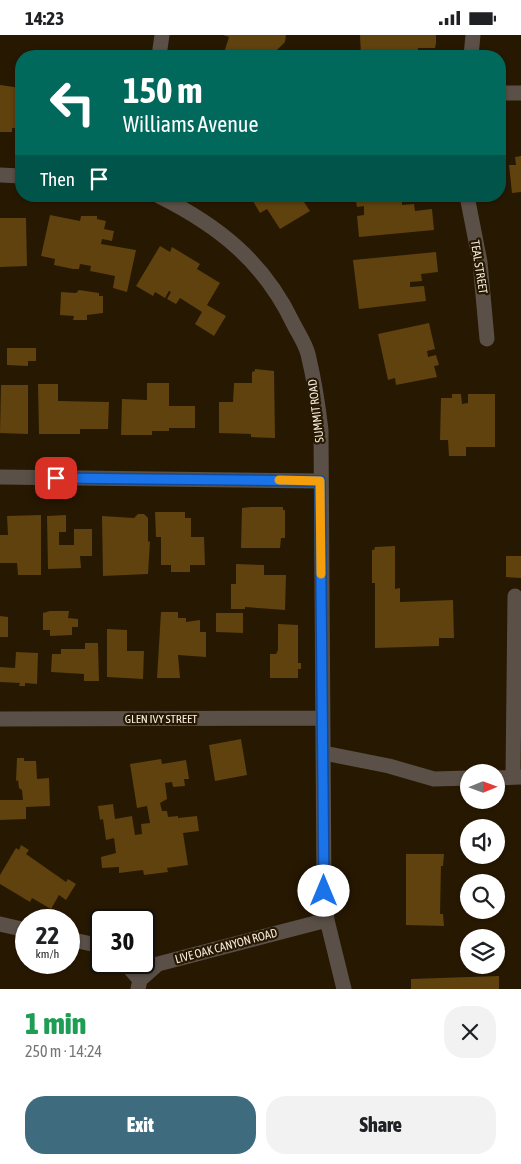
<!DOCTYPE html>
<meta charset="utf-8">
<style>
:root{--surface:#fff;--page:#f2f2f2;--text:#202124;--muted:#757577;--accent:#3f6b7f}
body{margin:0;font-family:"Asap Condensed",sans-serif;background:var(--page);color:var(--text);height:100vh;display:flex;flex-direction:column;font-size:19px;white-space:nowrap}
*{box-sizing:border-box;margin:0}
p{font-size:16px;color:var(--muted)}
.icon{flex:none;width:28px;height:28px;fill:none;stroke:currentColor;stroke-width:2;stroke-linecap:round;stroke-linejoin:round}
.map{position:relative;height:954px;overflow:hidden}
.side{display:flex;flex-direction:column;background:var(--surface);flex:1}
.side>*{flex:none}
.hud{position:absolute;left:15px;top:15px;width:491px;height:152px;border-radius:20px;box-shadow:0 1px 4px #0004;background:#00695c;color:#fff;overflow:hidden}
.needle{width:32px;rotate:89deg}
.fabs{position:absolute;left:460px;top:729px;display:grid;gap:10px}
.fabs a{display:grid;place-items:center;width:45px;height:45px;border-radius:50%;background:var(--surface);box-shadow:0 1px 4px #0004;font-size:25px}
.speed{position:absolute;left:15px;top:874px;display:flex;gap:10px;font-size:25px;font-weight:700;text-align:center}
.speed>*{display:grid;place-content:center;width:65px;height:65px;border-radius:50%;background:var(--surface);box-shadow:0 1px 4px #0004;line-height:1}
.speed small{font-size:12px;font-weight:400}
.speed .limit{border:2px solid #111;border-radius:8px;background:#fff;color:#111}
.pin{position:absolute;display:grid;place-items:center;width:42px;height:42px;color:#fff;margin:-21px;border-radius:10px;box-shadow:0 2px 8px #0006}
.me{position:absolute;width:55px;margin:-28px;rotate:0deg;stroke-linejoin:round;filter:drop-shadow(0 0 4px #0008)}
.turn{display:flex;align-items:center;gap:18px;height:105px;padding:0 25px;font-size:22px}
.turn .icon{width:65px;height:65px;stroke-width:2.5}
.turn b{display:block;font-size:35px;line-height:42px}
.then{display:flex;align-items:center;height:48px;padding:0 25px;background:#0003;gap:10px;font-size:19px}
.round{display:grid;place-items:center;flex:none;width:52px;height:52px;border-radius:20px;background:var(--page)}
.summary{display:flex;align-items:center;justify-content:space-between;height:85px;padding:0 25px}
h1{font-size:30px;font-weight:800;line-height:38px;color:#1e9e55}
.button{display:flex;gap:10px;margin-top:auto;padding:10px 25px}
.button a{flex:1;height:58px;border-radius:20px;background:var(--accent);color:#fff;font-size:20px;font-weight:800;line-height:58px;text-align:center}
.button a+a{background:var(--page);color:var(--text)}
.status{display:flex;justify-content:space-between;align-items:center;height:35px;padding:0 25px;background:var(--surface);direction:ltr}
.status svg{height:14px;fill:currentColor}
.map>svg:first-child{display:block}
.building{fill:#5f420d}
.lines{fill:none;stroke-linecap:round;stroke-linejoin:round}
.minor{stroke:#5a5047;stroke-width:15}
.route-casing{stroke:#114b97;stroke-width:12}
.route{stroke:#1a73e8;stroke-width:9}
.slow{stroke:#f59e0b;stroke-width:9}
.labels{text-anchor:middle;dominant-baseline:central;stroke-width:4.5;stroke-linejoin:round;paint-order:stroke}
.street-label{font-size:12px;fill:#f5ebdd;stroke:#271802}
</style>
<div class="status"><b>14:23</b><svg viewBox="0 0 49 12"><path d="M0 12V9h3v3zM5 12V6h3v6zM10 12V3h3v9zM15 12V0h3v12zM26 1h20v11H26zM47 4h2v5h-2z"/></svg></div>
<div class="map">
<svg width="521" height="954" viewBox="0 0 521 954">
<rect width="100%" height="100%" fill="#271802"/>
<path class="building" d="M223,0H286L285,7L274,18L269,17L268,21H223L229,2Z
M360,0H436V8L435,13H418V21H361Z
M0,50L21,53V93H12V97H0Z
M521,121V157L512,158L509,130H516L515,122Z
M250,161H307L309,164L304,167L310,176L280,194L267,174L260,178Z
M355,161H415V163L402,165V170L414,169L415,176L432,174L434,195L359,202L357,181L364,180V171L357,172Z
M50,180L80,186L81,181H97V184L106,186L104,194L114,196L112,206L102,204L101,209L136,215L127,257L113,253L115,241L90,236L91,231L80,229L79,234H73L54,230L55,224L41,221Z
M0,183H26L27,231L0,232Z
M160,211L170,217L172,212L200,229L197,234L220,248L207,270L226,281L214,301L195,289L202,277L180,263L176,269L167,264L171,257L169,256L165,263L155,257L153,261L136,251Z
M436,217L438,237L421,239L422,246L410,247V252L424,251L426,266L359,274L353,225Z
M79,255L99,258V261H103V278L87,280V285H73L74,281L60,280L61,257L76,258Z
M429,288L435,314L427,316L428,322L436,320L439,330L434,331L437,342L396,350L395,343L388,345L378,299Z
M7,313H36V326H28V331L7,330Z
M255,334L274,336L275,403L251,402V399L219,398V367H233L234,348H252V337L255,336Z
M147,348H169V371H195V393H169V396H152V400H121L122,364L147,365Z
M38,349H58V366L109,367L108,394H80V399H39Z
M1,350H28V399L0,398Z
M452,359H461L462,369L468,368V359H495V412H466V421H449L448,405H440L441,363H452Z
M251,472H283V475H285V503H281L280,513H241L242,473Z
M155,477H185V483H191V502H204L205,530H190V537H171V530H161V502H156Z
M138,479H144L148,483V507L150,506L148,539L103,541L102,481L134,483Z
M41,480V540H18L17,528H0V500H8L7,481Z
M66,480V497H59V510H74V494H92V521H80L81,533L48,534L47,481Z
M395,511V554L400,553V567L453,565L454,603H439V611L375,613V548H372V515H374L375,512Z
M506,521H521V543L506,542Z
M236,529L264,530V540H286L285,575L245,572V574H231V549H236Z
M50,576H69L68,583L78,584V592H72V600L50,601V595H43V578Z
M161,577H178V583H186V587L200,585V597H206V622L178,620L180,643H157Z
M216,578H243V598L216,597Z
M0,581L8,582V602H0Z
M278,589L298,590V628H301V634H298V643H270V619H276L278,615Z
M107,594L127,595V616H144L143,644L107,642Z
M85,608H98L99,646H84V639L51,637L52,619H61V614H85Z
M16,617L38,618L37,649L25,648V651H19L20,648L0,647V632L15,633Z
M241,704L247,740L215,746L209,710Z
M17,723H24V726H36L37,744L49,743L50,771L26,772V784L0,785V765H23L22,755L19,753L18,745L16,746Z
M161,724L162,729L186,725L189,744H184L185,751L173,752L172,747L165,748L167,764L160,768L162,776H167L168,782L178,781V783L197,781L199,796L183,798L188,830L167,833L168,837L144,840L143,835L119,838V832L102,833L101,822L116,818L114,803L106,805L103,784L100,785L98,771L113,769L115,784L132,781L135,800L142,799L141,789L150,788L147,771L137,773L130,729Z
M21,810L29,815L26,819L66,847L68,844L76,849L66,865L59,860L51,874L32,863L30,867L0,849V840L16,813L19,815Z
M406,819H444L443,831H441L440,879H443L444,891L406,890Z
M499,941V954H411V944Z"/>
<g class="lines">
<path class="minor" d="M159,21L162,0
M471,21L473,0
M500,58H521
M0,140L21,141
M159,161C219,191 264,227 293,288C298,298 305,308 308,319C314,344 318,369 321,395L324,855L327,885L344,954
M467,161L480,227L487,304
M0,442L320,446
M0,684L322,683
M324,718L389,731L434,744L469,743
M513,742L515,561
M496,743L521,742
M0,889L26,895
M69,904L101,911
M125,928L140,945
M138,954L140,945L158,929L327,885"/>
</g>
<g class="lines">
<g class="route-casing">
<path id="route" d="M56,443L320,446L324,856"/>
</g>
<use href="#route" class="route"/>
<path class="slow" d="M279,445L320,446L321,539"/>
</g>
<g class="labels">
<g class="street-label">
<text transform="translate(479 232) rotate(81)">TEAL STREET</text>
<text transform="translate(316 376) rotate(-97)">SUMMIT ROAD</text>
<text x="161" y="684">GLEN IVY STREET</text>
<text transform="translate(226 911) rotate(-15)">LIVE OAK CANYON ROAD</text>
</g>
</g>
</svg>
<div class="fabs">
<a><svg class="needle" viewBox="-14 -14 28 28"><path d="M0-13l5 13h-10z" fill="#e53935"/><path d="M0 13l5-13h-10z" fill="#757577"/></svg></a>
<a><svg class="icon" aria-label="sound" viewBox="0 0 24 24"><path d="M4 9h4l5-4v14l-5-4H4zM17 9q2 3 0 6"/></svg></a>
<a><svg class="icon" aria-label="search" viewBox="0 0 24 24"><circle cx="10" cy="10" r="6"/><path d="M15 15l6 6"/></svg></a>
<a><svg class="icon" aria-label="layers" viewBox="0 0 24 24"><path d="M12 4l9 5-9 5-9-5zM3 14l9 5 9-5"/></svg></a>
</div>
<div class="speed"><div>22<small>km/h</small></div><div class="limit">30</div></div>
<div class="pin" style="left:56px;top:443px;background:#d93025"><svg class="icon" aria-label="arrive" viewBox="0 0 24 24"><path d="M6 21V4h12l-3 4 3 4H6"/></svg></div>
<svg class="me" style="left:324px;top:856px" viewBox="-20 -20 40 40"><circle r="19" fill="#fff"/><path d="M0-13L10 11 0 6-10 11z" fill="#1a73e8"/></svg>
<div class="hud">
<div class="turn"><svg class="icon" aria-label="left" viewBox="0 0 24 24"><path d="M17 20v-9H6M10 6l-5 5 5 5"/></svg><div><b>150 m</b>Williams Avenue</div></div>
<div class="then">Then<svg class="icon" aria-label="arrive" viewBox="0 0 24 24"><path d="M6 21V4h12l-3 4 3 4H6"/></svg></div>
</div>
</div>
<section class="side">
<div class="summary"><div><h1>1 min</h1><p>250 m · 14:24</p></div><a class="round"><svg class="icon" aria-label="close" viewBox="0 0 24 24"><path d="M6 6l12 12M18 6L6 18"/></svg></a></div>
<div class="button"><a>Exit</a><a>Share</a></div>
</section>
